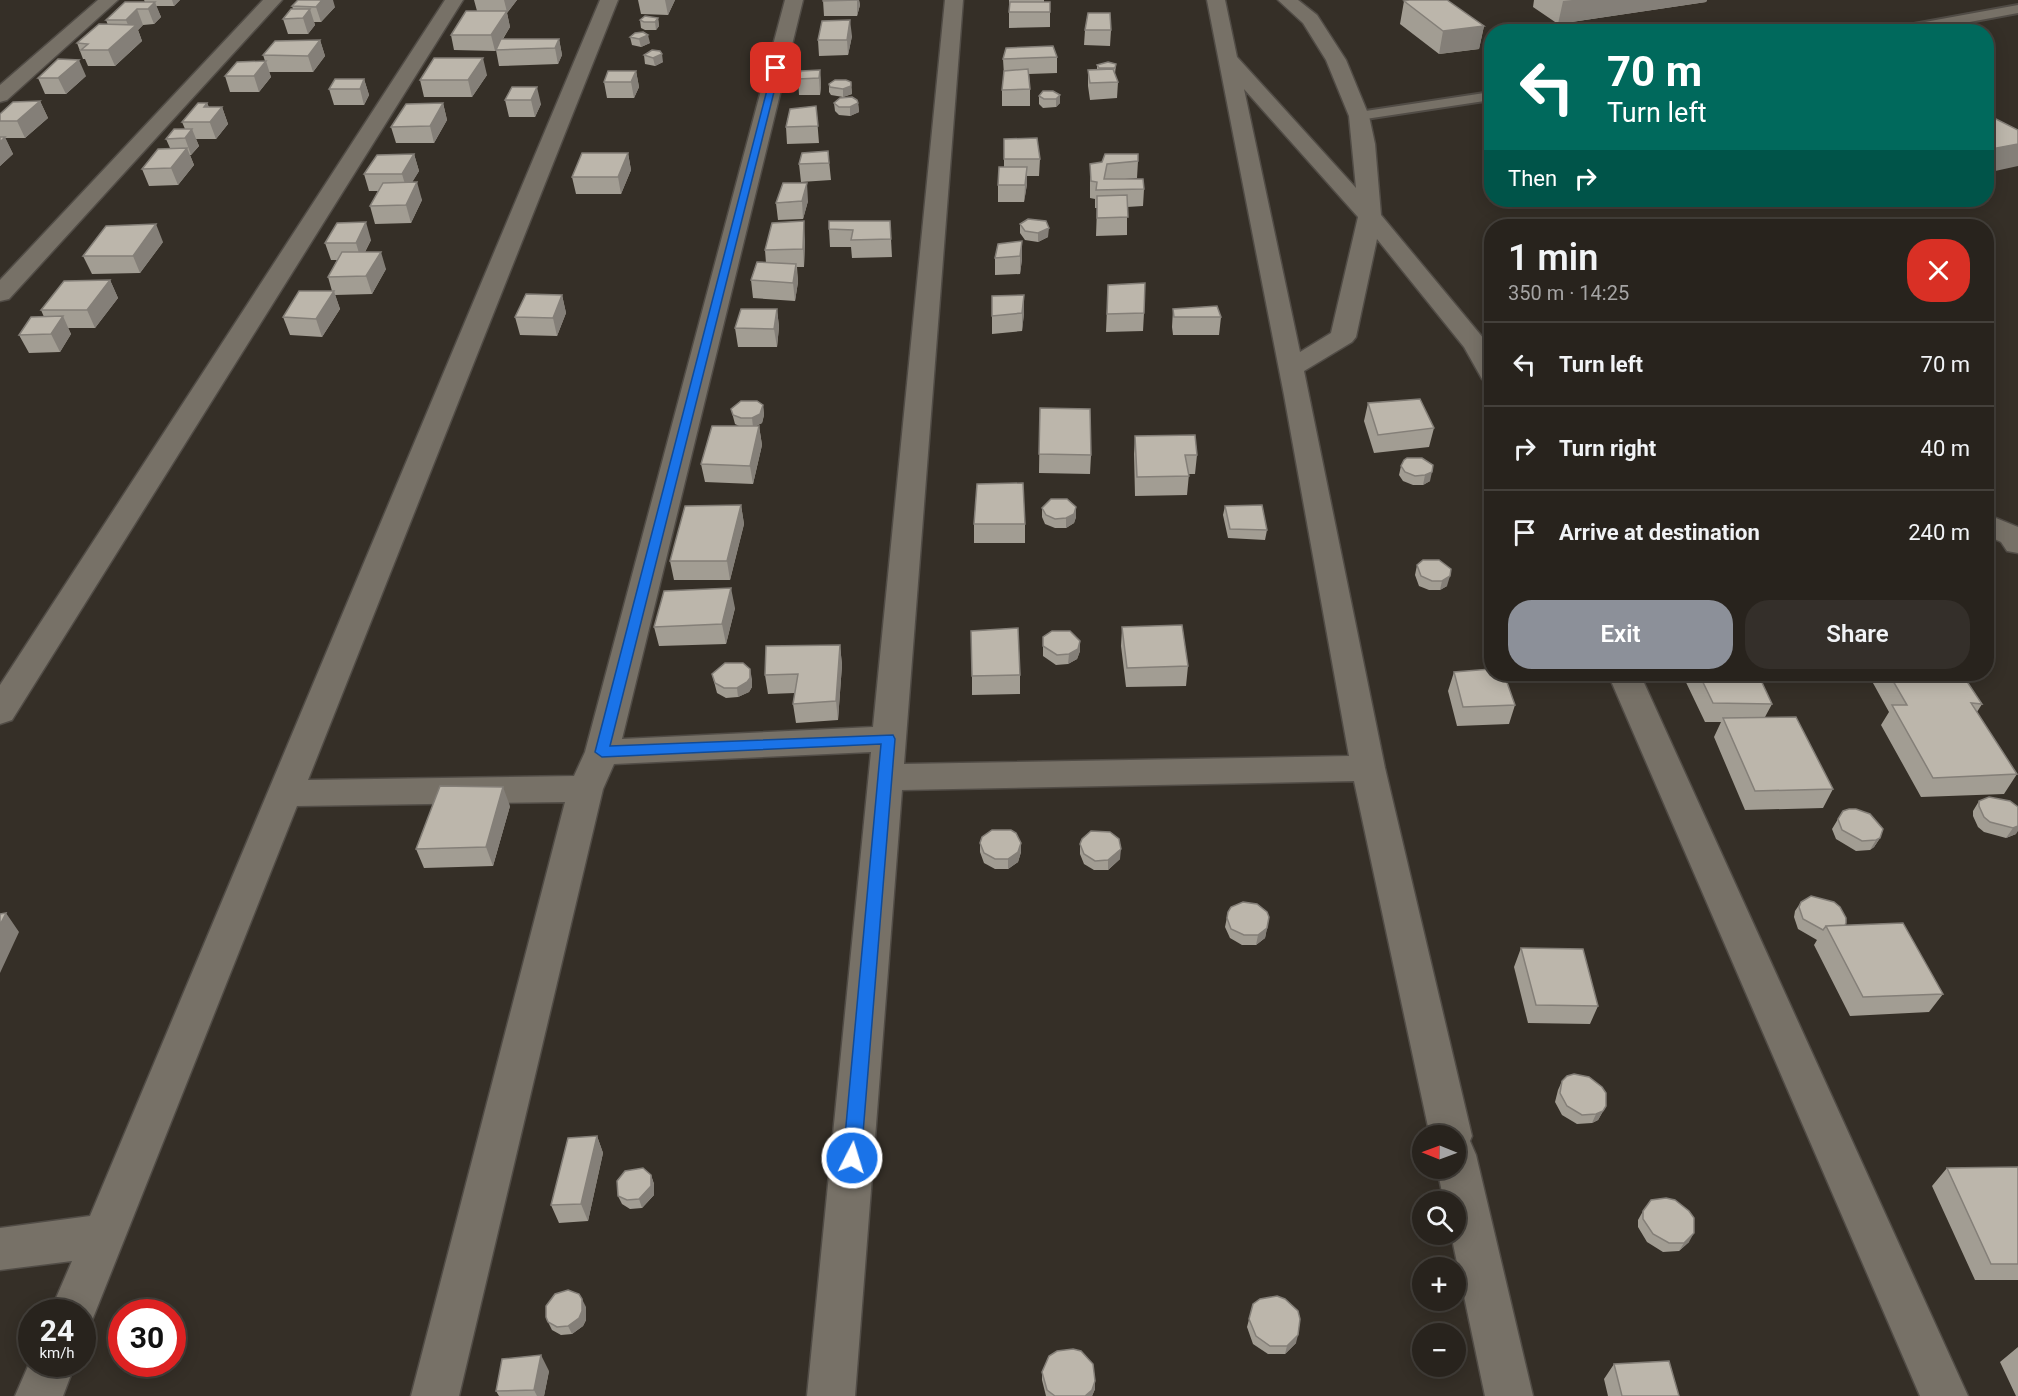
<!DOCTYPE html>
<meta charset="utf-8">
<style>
:root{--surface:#28231d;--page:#342f2a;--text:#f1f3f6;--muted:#a5a4a4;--line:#44403b;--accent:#8c9099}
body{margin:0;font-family:Roboto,sans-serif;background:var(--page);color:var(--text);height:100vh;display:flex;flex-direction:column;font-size:22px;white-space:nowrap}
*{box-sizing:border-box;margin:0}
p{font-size:20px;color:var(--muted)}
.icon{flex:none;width:33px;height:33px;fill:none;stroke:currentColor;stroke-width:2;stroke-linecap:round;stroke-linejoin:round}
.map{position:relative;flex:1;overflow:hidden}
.sheet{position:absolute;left:1484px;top:219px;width:510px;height:462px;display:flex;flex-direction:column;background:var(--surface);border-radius:24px;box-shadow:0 3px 15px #0003,0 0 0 2px var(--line)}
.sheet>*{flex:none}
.hud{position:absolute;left:1484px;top:24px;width:510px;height:183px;border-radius:24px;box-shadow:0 3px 15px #0003,0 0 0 2px var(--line);background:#00695c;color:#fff;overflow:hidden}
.needle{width:39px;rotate:271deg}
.controls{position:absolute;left:1412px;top:1125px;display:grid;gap:12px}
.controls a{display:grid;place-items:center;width:54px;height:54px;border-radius:50%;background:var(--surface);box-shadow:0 3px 15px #0003,0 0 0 2px var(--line);font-size:30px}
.speed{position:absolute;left:18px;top:1299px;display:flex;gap:12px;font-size:30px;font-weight:700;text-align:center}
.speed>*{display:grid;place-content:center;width:78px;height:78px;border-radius:50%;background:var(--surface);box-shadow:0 3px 15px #0003,0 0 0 2px var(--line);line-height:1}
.speed small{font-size:15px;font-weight:400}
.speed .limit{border:9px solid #d22;background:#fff;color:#111}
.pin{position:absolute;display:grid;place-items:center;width:51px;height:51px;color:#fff;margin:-26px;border-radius:12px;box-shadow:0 3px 9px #0006}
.me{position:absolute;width:66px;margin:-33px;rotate:5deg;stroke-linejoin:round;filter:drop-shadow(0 0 4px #0008)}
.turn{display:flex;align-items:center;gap:21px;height:126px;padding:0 24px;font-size:27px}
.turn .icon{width:78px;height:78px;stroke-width:2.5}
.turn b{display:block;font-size:42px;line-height:51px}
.then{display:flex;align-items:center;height:57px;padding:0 24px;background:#0003;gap:12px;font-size:22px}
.round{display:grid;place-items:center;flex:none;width:63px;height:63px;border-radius:24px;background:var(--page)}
.headline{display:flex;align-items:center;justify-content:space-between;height:102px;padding:0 24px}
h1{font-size:36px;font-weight:600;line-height:45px}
.button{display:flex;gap:12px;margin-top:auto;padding:12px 24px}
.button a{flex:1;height:69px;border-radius:24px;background:var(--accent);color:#fff;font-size:24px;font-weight:600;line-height:69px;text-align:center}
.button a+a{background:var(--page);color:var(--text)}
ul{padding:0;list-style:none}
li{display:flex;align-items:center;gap:18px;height:84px;padding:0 24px;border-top:2px solid var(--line)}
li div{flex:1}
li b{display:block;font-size:22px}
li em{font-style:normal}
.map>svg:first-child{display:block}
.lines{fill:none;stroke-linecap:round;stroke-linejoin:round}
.service-casing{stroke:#514c46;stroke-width:4}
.minor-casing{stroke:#514c46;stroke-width:3}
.service{fill:#777167;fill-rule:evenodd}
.minor{fill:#777167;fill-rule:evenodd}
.wall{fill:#a29d93}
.shaded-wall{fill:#847f78}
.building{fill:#bcb6ab;stroke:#847f78;stroke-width:1.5}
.route{fill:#1a73e8;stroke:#114b97;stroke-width:1.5}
</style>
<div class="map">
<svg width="2018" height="1396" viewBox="0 0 2018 1396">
<rect width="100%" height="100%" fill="#352f27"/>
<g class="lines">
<g class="service-casing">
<path id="service" d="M2018,5V13L1916,32H1886L1892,28Z
M1491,92V100L1359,120L1352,116L1359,112Z"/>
</g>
<g class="minor-casing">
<path id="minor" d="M98,0H118L7,100L0,102V85Z
M263,0H282L9,299L0,301V280Z
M445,0H463L12,720L0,724V685Z
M600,0H618L308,780L574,776L585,752L785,0H803L622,739L873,727L945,0H963L904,764L1349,756L1284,395L1207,0H1225L1237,57L1356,188L1349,116L1326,60L1303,23L1278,0H1298L1317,15L1346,60L1369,116L1375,144L1381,215L1489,345L1491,349V381L1482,379L1464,347L1377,239L1356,337L1352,342L1304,371L1385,768L1472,1136L1470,1141L1476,1155L1533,1396H1485L1451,1234H1455V1202H1444L1437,1168H1455V1136H1430L1354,781L902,790L855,1396H807L871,752L614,764L603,789L459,1396H411L565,802L297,806L89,1328L82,1331V1312H50L72,1261L0,1270V1228L90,1216ZM1244,89L1358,217L1331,333L1300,352Z
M1986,514L2018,527V553L2007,551L2001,542L1986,535Z
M1608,674H1640L1968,1396H1920Z
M32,1357V1364H75L63,1396H15Z"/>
</g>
<use href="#service" class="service"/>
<use href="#minor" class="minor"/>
</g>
<path class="wall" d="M144,0H180L174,6H156L161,17L154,24L143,25L138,30L142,41L115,66H88L85,59H83L77,43L108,25L106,20L145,2Z
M474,0H517L507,13L510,27L503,39H559L562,55L558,64L499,66L496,50L495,51L454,50L451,35L477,11Z
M638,0H675L668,15L641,14Z
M823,0H859L860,5L857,16H824Z
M1009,0H1044V2H1050V27L1009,28Z
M1534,0H1707L1706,2L1558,24L1533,7Z
M1404,1L1484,26L1479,49L1439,54L1400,24Z
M292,6L335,7L321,22H314L315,25L308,34H288L283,19L293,9Z
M658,18L659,26L656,30H645L641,28L640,20Z
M1085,30H1111L1110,46L1084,45Z
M635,33L650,43L641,47L632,45L630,37Z
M852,36L848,55L819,56L818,40Z
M320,40L325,56L313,72H269L271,77L259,92H230L225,76L265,61L263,55Z
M652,50L663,62L655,66L645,64L644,55Z
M1057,57V73L1029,74L1030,89V106H1002V90L1004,75L1003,59Z
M1116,64L1115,74L1118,82L1117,98L1090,100L1088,86V70L1097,69V65Z
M820,70L821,86L820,95H799L798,79Z
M636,71L639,87L634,98H607L604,82Z
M487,75L472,97H424L420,80Z
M86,76L66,94H45L38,78Z
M364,79L369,95L364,105H334L329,89Z
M851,82L852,94L843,97L831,95L829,92V84Z
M512,87L541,104L535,117H509L505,100Z
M1053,91L1060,103L1056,107L1043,108L1039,104V96Z
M40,101L48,118L25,138H5L13,154L0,166V114Z
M207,103L209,107H222L228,124L216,139H196L199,146L191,155H190L194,165L178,185L149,186L142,169L170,148L166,139L185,129L182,122Z
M443,103L447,120L434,143H396L391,127Z
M834,103H858L859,112L850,116L839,115L835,111Z
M816,106L819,143L787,144L786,127Z
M1004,139L1040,159L1039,176H1027V184L1024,202H998V185L1004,167Z
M828,151L831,180L801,182L799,164Z
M628,153L631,170L621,194H576L572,177Z
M414,154L419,171L412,182L422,200L411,223L375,224L370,206L378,191H369L364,174Z
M1138,161L1137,178L1125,179L1144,189L1143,206L1127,207V235L1096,236L1097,208H1095V199L1090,198V164Z
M1835,200H1859L1841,203Z
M808,201L803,219L778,220L776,203Z
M890,221L892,257L852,258L851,247H830L829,229Z
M1020,224L1048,237L1038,242L1025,240L1020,233Z
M805,239L804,267H797L798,282L795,301L753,298L751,280L766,263L765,250Z
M371,240L365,252L386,269L372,294L335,295L340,309L322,337L290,335L283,317L332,291L328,277L337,260H331L325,243Z
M1022,241V259L1020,274L995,275V258Z
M163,242L140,273L92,274L83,256Z
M110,280L118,298L95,328H68L71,334L60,352L29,353L19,335L44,317L41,310Z
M1108,285L1144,313L1143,331L1106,332Z
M562,295L566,313L557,336L520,335L515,317Z
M1024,295V313L1022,331L992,334V296Z
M777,309L779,327L777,347H738L735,328Z
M1173,309L1221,317L1219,335H1173L1172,327Z
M1368,403L1434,428L1429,447L1374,453L1364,421Z
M763,405L764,415L762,423L756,426H759L762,445L753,484L705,482L701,464L739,426L735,424L731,409Z
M1040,408L1091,455L1090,474L1039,473Z
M1135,436L1197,455L1195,474H1189L1187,495L1135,496L1134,454Z
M1422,458L1430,481L1423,485H1413L1403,481L1399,475L1401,466Z
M741,505L744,524L730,580H674L670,561Z
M1225,506L1267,530L1265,540L1228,538L1223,515Z
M1076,507V517L1074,523L1066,528H1055L1045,524L1042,517V508Z
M974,524H1025V543H974Z
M1423,560L1447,586L1440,590H1429L1419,586L1415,575L1417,565Z
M735,608L726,644L659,646L654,627Z
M1122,627L1188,666L1186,686L1126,687L1121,646Z
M1043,637L1080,651L1077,659L1068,664L1056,665L1043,656Z
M840,645L842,665L838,720L796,723L793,704L795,693L768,694L765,675Z
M1454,672L1515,705L1509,724L1457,726L1448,691Z
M712,674L752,679V687L749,692L738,697L726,698L717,693Z
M1682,674H1758L1772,704L1765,717L1833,789L1823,808L1745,810L1714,737L1721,722H1705Z
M1868,674H1962L1982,704L1977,712L2017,774L2004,794L1921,797L1881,725L1889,712Z
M1020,675V694L972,695V676Z
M1979,801L2018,807L2016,834L2006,838L1984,832L1978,827L1973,816V811Z
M510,806L493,866L424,868L416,849Z
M1838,819L1880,838L1874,847L1870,850L1856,851L1836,839L1832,829Z
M980,843L1021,852L1018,862L1008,869H995L984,863L980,852Z
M1080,844L1120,859L1108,870H1094L1084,864L1080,854Z
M1801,902L1845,925L1943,994L1929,1012L1850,1016L1814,945L1817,940L1798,929L1794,917L1795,911Z
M1228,912L1267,928L1265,938L1256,945H1242L1230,938L1225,927Z
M1521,948L1598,1006L1590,1024L1528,1023L1514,967Z
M1562,1081L1606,1106L1598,1120L1592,1123L1577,1124L1562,1115L1555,1102L1558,1090Z
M597,1136L603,1153L588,1221L559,1223L551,1205Z
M2018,1167V1280H1975L1932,1186L1947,1168Z
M651,1175L654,1184V1195L642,1208L630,1209L622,1204L618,1196Z
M1643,1211L1689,1242L1679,1251L1663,1252L1647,1242L1638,1227V1220Z
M1253,1304L1296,1343L1285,1354H1268L1253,1344L1247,1327Z
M586,1307V1320L583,1326L572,1334L561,1335L552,1330L548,1322Z
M2018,1347V1396H2016L2000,1362Z
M1614,1364L1679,1396H1608L1604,1379Z
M549,1371L544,1396H499L496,1391Z
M1042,1372L1095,1389L1092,1396H1046L1042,1380Z"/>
<path class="shaded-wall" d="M172,0H180L174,6Z
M322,0H333L335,7L321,22L316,7Z
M504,0H517L507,13L510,27L495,51L491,35L507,12Z
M665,0H675L668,15Z
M857,0H859L860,5L857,16Z
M1572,0H1707L1706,2L1558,24L1563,1Z
M155,2L161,17L154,24L148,9Z
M137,9L143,25L138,30L142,41L115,66L108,50L130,30L126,20Z
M310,9L315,25L308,34L303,18Z
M658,18L659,26L656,30L655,22Z
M850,20L852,36L848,55L847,40Z
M1484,26L1479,49L1439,54L1443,31Z
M648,35L650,43L641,47L639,39Z
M559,39L562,55L558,64L555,48Z
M320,40L325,56L313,72L308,56Z
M662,54L663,62L655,66L653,58Z
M483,58L487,75L472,97L468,80Z
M79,60L86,76L66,94L58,78Z
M266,61L271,77L259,92L254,76Z
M820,70L821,86L820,95L819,78Z
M636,71L639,87L634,98L631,82Z
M364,79L369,95L364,105L360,89Z
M851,86L852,94L843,97V89Z
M537,87L541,104L535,117L531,100Z
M1060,95V103L1056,107V99Z
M40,101L48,118L25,138L17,121Z
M207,103L213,119L222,107L228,124L216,139L204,107Z
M443,103L447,120L434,143L430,126Z
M858,103L859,112L850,116V107Z
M192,129L199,146L191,155L185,138Z
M5,137L13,154L0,166V142Z
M2018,144V166L1986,173V150Z
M187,148L194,165L178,185L171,168Z
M628,153L631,170L621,194L618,177Z
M414,154L419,171L407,191L402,174Z
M1027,167V184L1024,202L1025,185Z
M417,182L422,200L411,223L406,205Z
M807,183L808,201L803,219L802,201Z
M1842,200H1859L1841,203Z
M804,221L805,239L804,267L803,249Z
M366,222L371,240L361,260L356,243Z
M156,224L163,242L140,273L133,256Z
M1049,228L1048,237L1038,242V233Z
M1022,241V259L1020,274V256Z
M381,252L386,269L372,294L366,276Z
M796,264L798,282L795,301L793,283Z
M110,280L118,298L95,328L87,310Z
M334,291L340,309L322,337L316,319Z
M562,295L566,313L557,336L553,318Z
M1024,295V313L1022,331V313Z
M777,309L779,327L777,347L774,329Z
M63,316L71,334L60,352L51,334Z
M763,405L764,415L762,423L753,427L752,418Z
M759,426L762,445L753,484L750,466Z
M1432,472L1430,481L1423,485L1425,475Z
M741,505L744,524L730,580L727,561Z
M1076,507V517L1074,523L1066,528V518Z
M1450,576L1447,586L1440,590L1442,581Z
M731,588L735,608L726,644L722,624Z
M1080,641V651L1077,659L1068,664L1069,654Z
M840,645L842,665L838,720L836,701Z
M750,669L752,679V687L749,692L738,697L737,688Z
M503,787L510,806L493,866L486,847Z
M2018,826V831L2016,834L2006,838L2013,828Z
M1880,838L1874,847L1870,850L1876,840Z
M1021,843V852L1018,862L1008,869V859Z
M1121,849L1120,859L1108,870V860Z
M6,913L19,932L0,973V925Z
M1267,928L1265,938L1256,945L1258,935Z
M1606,1106L1598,1120L1592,1123L1596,1114Z
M597,1136L603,1153L588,1221L581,1204Z
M651,1175L654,1184V1195L642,1208L639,1199Z
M1694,1233L1689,1242L1679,1251L1684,1243Z
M582,1299L586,1307V1320L583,1326L572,1334L568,1326Z
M1298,1335L1296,1343L1285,1354L1287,1346Z
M541,1355L549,1371L544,1396H537L534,1390Z
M1095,1381V1389L1092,1396H1085Z"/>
<path class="building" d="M298,0H322L316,7L292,6Z
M823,0H857L823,1Z
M1409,0H1447L1484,26L1443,31L1404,1Z
M125,2H155L148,9H137L126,20H106Z
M1010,2H1050V12H1009Z
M291,9H310L303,18L283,19Z
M466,11H507L491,35H451Z
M1088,13H1110L1111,30H1085Z
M645,16L658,18L655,22H644L640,20Z
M850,20L847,40H818L822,21Z
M99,24L136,25L108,50H81L88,44L77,43Z
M643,32L648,35L639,39L630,37L635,33Z
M501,39H559L555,48L496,50Z
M320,40L308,56L263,55L275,41Z
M1053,46L1057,57L1003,59L1006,48Z
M652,50L660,51L662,54L653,58L644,55Z
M434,58H483L468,80H420Z
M58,59L79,60L58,78H38Z
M266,61L254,76H225L237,62Z
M1108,62L1116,64L1115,68H1099L1097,65Z
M1028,69L1030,89L1002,90L1004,71Z
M1113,69L1118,82L1090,83L1088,70Z
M820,70L819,78L798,79L801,71Z
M608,71H636L631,82H604Z
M335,79H364L360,89H329Z
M835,80H846L851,82V86L843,89L830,87L829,84Z
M512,87H537L531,100H505Z
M1043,91H1053L1060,95L1056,99H1044L1039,96Z
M852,97L857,100L858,103L850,107H839L834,103L840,98Z
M40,101L17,121H0V114L13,102Z
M198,103H207L204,107H222L210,122H182Z
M443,103L430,126L391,127L406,104Z
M816,106L818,126L786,127L790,109Z
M1986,114L2018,130V144L1986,150Z
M174,129H192L185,138L166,139Z
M0,137H5L0,142Z
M1037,138L1040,159H1004V139Z
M187,148L171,168L142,169L158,149Z
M828,151L829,163L799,164L802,153Z
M582,153H628L618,177H572Z
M414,154L402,174H364L377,155Z
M1105,154H1138V161L1107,164L1104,179H1143L1144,189L1096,190L1097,182L1091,181L1090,164L1102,162Z
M999,167H1027L1025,185H998Z
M417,182L406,205L370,206L383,183Z
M783,183H807L802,201L776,203Z
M1127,195L1128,217L1097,218V196Z
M1028,219L1046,221L1049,228L1038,233L1025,231L1020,224Z
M804,221L803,249L765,250L772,223Z
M829,221H890L891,239L851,240L853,230L829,229Z
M366,222L356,243H325L337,223Z
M156,224L133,256H83L106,226Z
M1022,241L1020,256L995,258L998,244Z
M342,252H381L366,276L328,277Z
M757,262L796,264L793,283L751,280Z
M110,280L87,310H41L64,281Z
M1145,283L1144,313L1107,314L1108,285Z
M299,291H334L316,319L283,317Z
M526,294L562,295L553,318L515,317Z
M1024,295L1022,313L992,316V296Z
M1217,306L1221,317H1174L1173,309Z
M741,309H777L774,329L735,328Z
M63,316L51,334L19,335L31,317Z
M1420,399L1434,428L1378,435L1368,403Z
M741,401H757L763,405L760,414L752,418H741L733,415L731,409Z
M1040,408L1090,409L1091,455L1039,454Z
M712,426H759L750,466L701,464Z
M1195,435L1197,455H1185L1189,476L1137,477L1135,436Z
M1407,458H1422L1433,465L1432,472L1425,475L1415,476L1405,472L1401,466L1404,460Z
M1023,483L1025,524H974L977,484Z
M1051,499H1067L1076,507L1074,514L1066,518L1055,519L1046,515L1042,508Z
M741,505L727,561H670L685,506Z
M1262,505L1267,530L1230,529L1225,506Z
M1423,560H1439L1451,569L1450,576L1442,581H1432L1421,576L1417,565Z
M731,588L722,624L654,627L664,591Z
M1182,625L1188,666L1127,668L1122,627Z
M1018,628L1020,675L972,676L971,631Z
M1052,631H1070L1080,641L1078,649L1069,654L1057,655L1043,646V637Z
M840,645L836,701L793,704L798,674L765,675L766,646Z
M725,663H743L750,669V678L747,682L737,688H724L715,683L712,674Z
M1491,669V674H1504L1515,705L1463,707L1454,672Z
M1699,674H1758L1772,704L1713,703Z
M1889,674H1962L1982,704L1971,703L2017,774L1933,778L1892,705H1907Z
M1796,717L1833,789L1755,791L1723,718Z
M440,786L503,787L486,847L416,849Z
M1989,797L2010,801L2018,807V826L2013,828L1990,822L1984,817L1979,806V801Z
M1849,809H1856L1870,814L1883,829L1880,838L1876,840L1862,841L1842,830L1838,819L1843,811Z
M992,830H1011L1016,833L1021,843L1018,852L1008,859H995L984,853L980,843L982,837Z
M1091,831L1110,832L1119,839L1121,849L1108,860L1095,861L1084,854L1080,844L1082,839Z
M1811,896L1834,902L1840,907L1846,918V923L1845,925L1826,926L1823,930L1803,919L1799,907L1801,902Z
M1243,902L1257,904L1267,912L1269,917L1267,928L1258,935H1244L1231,929L1227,918L1228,912L1231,907Z
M6,913L0,925V914Z
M1903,923L1943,994L1863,997L1826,926Z
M1521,948L1583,949L1598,1006L1536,1005Z
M1574,1074L1589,1077L1602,1087L1606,1093V1106L1603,1111L1596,1114L1582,1115L1567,1106L1560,1093L1562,1081L1567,1076Z
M597,1136L581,1204L551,1205L568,1138Z
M2018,1167V1264H1991L1947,1168Z
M643,1168L651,1175V1186L639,1199L627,1200L618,1196L617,1181L625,1171Z
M1666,1198L1675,1200L1689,1211L1694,1218V1233L1684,1243H1669L1653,1234L1643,1219V1211L1651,1200Z
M568,1290L579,1294L582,1299V1311L579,1318L568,1326L557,1327L548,1322L546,1317V1306L555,1294Z
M1277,1296L1285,1299L1298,1311L1300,1319L1298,1335L1287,1346H1270L1256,1336L1249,1319L1253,1304L1260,1299Z
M1073,1349L1081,1351L1093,1364L1095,1381L1092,1390L1085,1396H1055L1047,1390L1042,1372L1049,1356L1057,1351Z
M541,1355L534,1390L496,1391L502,1359Z
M1669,1361L1679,1396H1622L1614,1364Z"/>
<path class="route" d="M773,67L780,68L610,746L893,735L895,739L861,1158L858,1164L852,1166L846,1164L843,1158L881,744L602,757L595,752Z"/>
</svg>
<div class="controls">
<a><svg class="needle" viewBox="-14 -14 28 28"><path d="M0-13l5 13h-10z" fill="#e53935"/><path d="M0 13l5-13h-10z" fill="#a5a4a4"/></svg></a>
<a><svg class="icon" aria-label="search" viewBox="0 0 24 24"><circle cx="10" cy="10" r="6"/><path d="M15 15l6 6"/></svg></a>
<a>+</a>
<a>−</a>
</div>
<div class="speed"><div>24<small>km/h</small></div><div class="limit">30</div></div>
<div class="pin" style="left:776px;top:68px;background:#d93025"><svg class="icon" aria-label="arrive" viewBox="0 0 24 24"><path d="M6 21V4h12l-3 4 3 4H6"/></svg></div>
<svg class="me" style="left:852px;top:1158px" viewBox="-20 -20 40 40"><circle r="17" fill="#1a73e8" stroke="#fff" stroke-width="3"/><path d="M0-11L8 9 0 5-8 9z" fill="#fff"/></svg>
<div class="hud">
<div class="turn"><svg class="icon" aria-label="left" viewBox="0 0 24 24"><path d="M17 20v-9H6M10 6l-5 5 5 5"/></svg><div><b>70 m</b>Turn left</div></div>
<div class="then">Then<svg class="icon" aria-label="right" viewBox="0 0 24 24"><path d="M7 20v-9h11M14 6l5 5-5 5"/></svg></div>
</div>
<section class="sheet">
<div class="headline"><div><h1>1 min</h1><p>350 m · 14:25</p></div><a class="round" style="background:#d93025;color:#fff"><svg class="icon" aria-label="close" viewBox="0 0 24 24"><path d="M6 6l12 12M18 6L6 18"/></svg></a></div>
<ul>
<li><svg class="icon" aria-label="left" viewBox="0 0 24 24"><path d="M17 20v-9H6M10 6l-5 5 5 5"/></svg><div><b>Turn left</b></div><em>70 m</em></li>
<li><svg class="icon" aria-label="right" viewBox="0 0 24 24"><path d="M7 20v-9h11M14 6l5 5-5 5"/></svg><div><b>Turn right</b></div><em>40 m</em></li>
<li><svg class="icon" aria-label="arrive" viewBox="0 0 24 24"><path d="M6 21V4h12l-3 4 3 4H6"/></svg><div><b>Arrive at destination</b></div><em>240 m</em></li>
</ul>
<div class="button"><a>Exit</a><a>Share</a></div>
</section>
</div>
